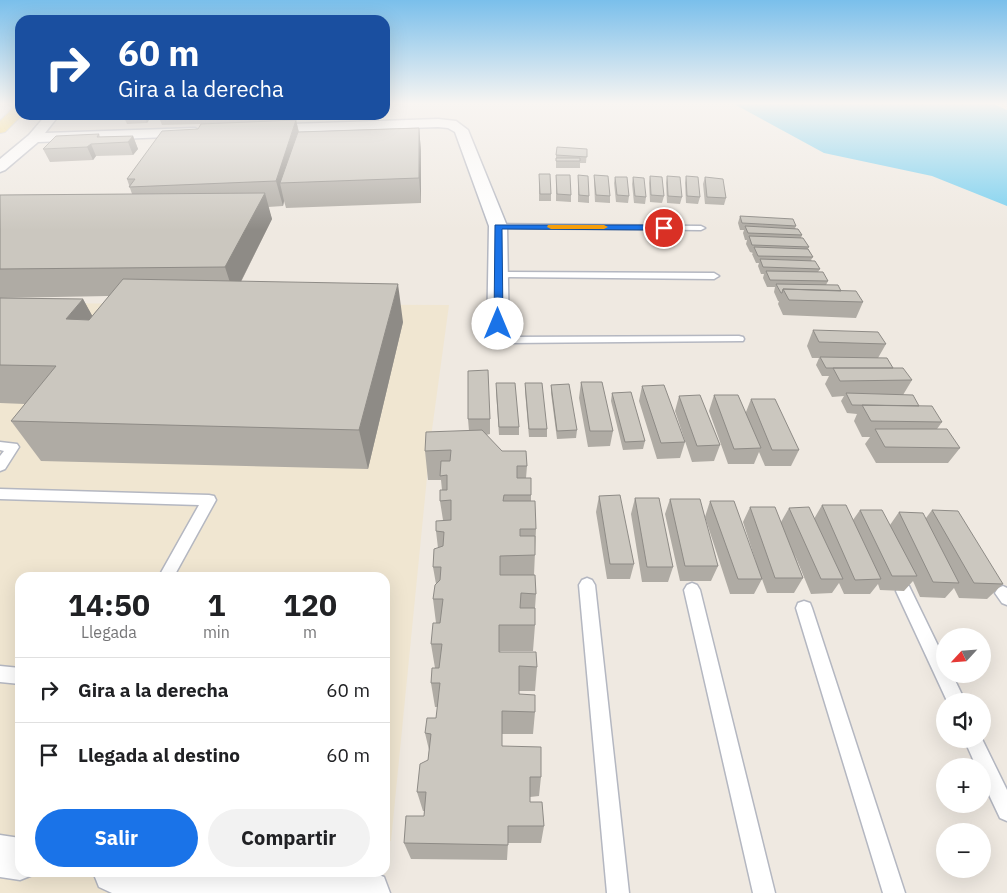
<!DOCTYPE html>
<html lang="es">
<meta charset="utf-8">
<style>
:root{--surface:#fff;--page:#f2f2f2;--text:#202124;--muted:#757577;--line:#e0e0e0;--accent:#1a73e8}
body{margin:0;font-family:"IBM Plex Sans",sans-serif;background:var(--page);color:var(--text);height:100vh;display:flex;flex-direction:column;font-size:19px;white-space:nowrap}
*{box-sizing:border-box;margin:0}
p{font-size:16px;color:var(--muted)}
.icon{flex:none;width:28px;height:28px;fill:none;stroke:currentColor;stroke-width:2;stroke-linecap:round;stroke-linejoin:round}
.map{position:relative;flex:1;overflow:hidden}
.details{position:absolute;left:15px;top:572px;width:375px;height:305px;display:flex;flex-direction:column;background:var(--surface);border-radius:15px;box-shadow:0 5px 20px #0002}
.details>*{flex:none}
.top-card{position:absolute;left:15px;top:15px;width:375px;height:105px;border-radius:15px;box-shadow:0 5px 20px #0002;background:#1a4fa0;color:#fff;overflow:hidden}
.needle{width:32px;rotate:244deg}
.tools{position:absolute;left:936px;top:628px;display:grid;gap:10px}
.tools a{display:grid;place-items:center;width:55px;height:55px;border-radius:50%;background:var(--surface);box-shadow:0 5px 20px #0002;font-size:25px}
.pin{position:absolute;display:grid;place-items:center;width:42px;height:42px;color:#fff;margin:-21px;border:2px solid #fff;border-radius:50%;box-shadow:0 1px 5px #0007}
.me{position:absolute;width:55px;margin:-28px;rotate:0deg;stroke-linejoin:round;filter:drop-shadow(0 0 4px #0008)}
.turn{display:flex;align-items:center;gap:18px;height:105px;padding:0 20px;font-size:22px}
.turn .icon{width:65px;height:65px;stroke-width:2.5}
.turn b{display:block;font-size:35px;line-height:42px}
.eta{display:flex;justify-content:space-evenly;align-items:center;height:85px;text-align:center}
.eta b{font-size:30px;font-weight:700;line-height:35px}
.action{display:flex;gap:10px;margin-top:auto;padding:10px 20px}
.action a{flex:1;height:58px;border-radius:30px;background:var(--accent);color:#fff;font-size:20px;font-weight:700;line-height:58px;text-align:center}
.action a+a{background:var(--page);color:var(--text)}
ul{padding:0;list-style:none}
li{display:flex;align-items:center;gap:15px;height:65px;padding:0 20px;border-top:1px solid var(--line)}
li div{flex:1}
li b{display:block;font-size:19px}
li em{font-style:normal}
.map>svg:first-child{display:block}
.education{fill:#f0e6d1}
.water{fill:#75cff0}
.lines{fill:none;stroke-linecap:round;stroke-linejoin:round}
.service-casing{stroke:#b4b7c1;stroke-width:3}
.minor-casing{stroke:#b4b7c1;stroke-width:3}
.primary-casing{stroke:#c9c9c9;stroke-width:2}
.service{fill:#fff;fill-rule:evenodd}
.minor{fill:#fff;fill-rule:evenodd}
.primary{fill:#f2d163;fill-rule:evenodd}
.wall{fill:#afaba4}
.shaded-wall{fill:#8e8b86}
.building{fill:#cbc7bf;stroke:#8e8b86}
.route{fill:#1a73e8;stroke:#114b97}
.slow{fill:#f59e0b}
</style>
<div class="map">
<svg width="1007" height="893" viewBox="0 0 1007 893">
<rect width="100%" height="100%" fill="#efe9e1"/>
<path class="education" d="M0,303L449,305L431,437L391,841H385V578H20V872L128,873L120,893H0Z"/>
<path class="water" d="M734,104H994L1007,110V206L932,176L824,153Z"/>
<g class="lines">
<g class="service-casing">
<path id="service" d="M495,224L701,226L705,228L701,230L498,228H495Z
M498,272L714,273L719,276L714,279L495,277V273Z
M739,336L743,337L744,339L743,341L498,343L493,340L498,337Z
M0,442L17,444L19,447L5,469L0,471V456L4,451L0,450Z
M0,489L209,495L214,496L216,500L173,578H158L199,505L0,499Z
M587,578L592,580L595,585L629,893H607L579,585L582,580Z
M692,583L697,585L700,590L775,893H753L684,590L687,585Z
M904,584L909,586L945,660V674H952L965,701H947L896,591L899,586Z
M1003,586L1007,588V605L1002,603L995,593L998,588Z
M804,601L810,603L812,608L905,893H883L796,608L798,603Z
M0,666L20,668V684L0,682Z
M964,739H982L1007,790V821L1000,818L982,780V766H976Z"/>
</g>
<g class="minor-casing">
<path id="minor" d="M46,115H59L45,133L195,128L202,132L195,136L38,142L5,170L0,172V159L29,135Z
M438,119L456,121L468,130L507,226L509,340L506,345L498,347L490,345L487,340L489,226L455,132L448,128L438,127L262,133L255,129L262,125Z
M0,835L20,838V872H36L35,874L20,880L0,877Z
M93,872H372L384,877L390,893H112L99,887Z"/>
</g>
<g class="primary-casing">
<path id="primary" d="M20,105V115H22L5,132L0,133V121L15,106Z"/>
</g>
<use href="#service" class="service"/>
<use href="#minor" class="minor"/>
<use href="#primary" class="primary"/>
</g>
<path class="wall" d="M385,104H408L385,105Z
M123,115H152L147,123L127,124Z
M158,115H288L286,120H296L299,132L419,128L421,151V203L286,208L284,201L283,206L268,207L272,219L241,282L403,322L368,469L41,461L11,421L25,404L0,403V298L83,299L92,316L109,296L0,298V195L132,194L127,179L198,129L201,124L162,125Z
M99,134L100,137L133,136L138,149L133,155L96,156L93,160L50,162L43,149Z
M587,149L586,163H580V168H556V155Z
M556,175L571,195V202L556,201Z
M578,175L589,196V203L578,202Z
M594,175L610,196V203L595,202L594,182Z
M650,176L664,196L662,203L650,202L649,183Z
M667,176L682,197L680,204L667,203L666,183Z
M686,176L700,197L698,204L686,203L685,183Z
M615,177L629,196L628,203L616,202L614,183Z
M633,177L646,197L645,204L634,203L632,184Z
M705,177L726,198L724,205L705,204L703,184Z
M539,181L551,194V201H539Z
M740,216L796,226L795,228L802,235L801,238L809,247L808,249L813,257L811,260L820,269L818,272L828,281L826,285L841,291L863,302L856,318L783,315L778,304L779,301H778L774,292L775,287H767L763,278L764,274H761L758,266L759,263H756L752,254L753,253L750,252L746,244L747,240H745L743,233L744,230H740L738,223Z
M813,330L886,344L878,358L912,380L903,395L942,422L937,429L960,448L948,463H876L865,444L870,437H862L854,421L857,414L847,413L841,401L844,396L832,397L825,384L829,376H822L816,365L819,358H812L807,346Z
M581,382L613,431L610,446L588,447L579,398Z
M525,383L547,429V437H529L525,391Z
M551,385L577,430L576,438L557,439L551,393Z
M642,386L685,442L680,458L657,459L639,401Z
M496,391L519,427V435H499Z
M612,393L645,441L643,449L623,450L611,401Z
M714,395L746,412L751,399L799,450L791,466H765L759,452L754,464H728L709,411Z
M679,396L720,445L714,461L692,462L675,411Z
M468,419H490V434L486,435L502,451L527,466L526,478L531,495V501L536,529L534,575L536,594L535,608V625L533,651H499L537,667L535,691H519V694L535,712L533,734H502V746L541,777L539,796L530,797V802L544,826L541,843H508L507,860L411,859L404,843L424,816V811H423L417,792L428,760L429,750L425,733L436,718L438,707H435L431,683L435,668L431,644L436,623L433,599L436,584L433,567L438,548L436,531L443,520L440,501L442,490L441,480H428L425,451L469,431Z
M599,496L634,564L630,579H607L596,512Z
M635,498L673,567L668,582H642L631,514Z
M670,499L718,566L711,581H680L665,514Z
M710,501L756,562L743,522L750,507L781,522L789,508L814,519L822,505L853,520L860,510L890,525L899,512L926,518L932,510L1003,584L987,599L959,598L954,588L945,598L920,597L913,581L904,591L880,590L878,584L870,594H844L839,583L832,593L811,594L794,553L803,578L794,593H767L762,579L754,594H730L705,517Z"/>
<path class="shaded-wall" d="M144,115H152L147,123Z
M285,115H288L286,121Z
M296,120L301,143L280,183L284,201L283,206L276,181Z
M419,128L421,151V203L419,178Z
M133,136L138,149L133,155L128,142Z
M91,144L96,156L93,160L87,147Z
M265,193L272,219L234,295L225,267Z
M398,284L403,322L368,469L359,430Z
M83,299L104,337L66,319Z"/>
<path class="building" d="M296,120L276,181L129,187L135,179H127L162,131L198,129L201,124Z
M419,128V178L280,183L298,132Z
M99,134L97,137L133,136L128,142L91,144L87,147L43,149L56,136Z
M557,147L587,149V157L556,155Z
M556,158H580V161H556Z
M539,174H550L551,194H540Z
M556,175H570L571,195L557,194Z
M578,175L588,176L589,196L579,195Z
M594,175L608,176L610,196L596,195Z
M650,176L662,177L664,196L651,195Z
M667,176L680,177L682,197L668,196Z
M686,176L698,177L700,197L687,196Z
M615,177H627L629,196L617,195Z
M633,177L644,178L646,197L635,196Z
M705,177L723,179L726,198L707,197Z
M265,193L225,267L0,269V195Z
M740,216L793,219L796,226L742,223Z
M745,226L798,229L802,235L748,233Z
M749,236L803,238L809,247L752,245Z
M754,247L808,249L813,257L758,256Z
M760,259L815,261L820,269L763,267Z
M766,271L823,272L828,281L770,280Z
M123,279L398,284L359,430L11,421L56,366L0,365V298L83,299L66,319L89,320Z
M776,284L838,285L841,291L783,289L782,293H781Z
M783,289L856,291L863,302L789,300Z
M813,330L878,332L886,344L819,342Z
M820,357L887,358L893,368H826Z
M833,368H903L912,380L840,381Z
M488,370L490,419H468V371Z
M581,382H602L613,431H590Z
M496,383H515L519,427H499Z
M525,383H542L547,429H529Z
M569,384L577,430L557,431L551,385Z
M664,385L685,442L661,443L642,386Z
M631,392L645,441L625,442L612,393Z
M846,393L913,395L919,406L852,405Z
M700,395L720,445L697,446L679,396Z
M714,395H738L761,448L734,449Z
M751,399H775L799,450H772Z
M862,405L932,406L942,422L871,421Z
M875,429H947L960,448L885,447Z
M482,430L502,451H526L527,466H517V478H531V495H504L503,501H535L536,529H520V536H535V555L500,556V575H535L536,594L521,593L520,608H535V625H499V652H536L537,667L519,666V694L535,695V712L502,711V746L541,747V777H530V802H542L544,826H508V845L404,843L406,816H424L426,792H417L420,764L428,760L431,734L425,733L427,718H436L440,683H431L432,668H439L442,644H431L433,623H440L443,599H433L435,585L440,580L441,567H433L434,549L443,546L444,532L436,531V521L451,520V500L440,501V490H447V475L440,476L441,461H450L451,450L425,451L426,432Z
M620,495L634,564H610L599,496Z
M635,498H659L673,567H647Z
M670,499H700L718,566H685Z
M710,501H734L762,579H738Z
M822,505H846L881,579L855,580Z
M750,507H775L803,578H775Z
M809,507L843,579H821L789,508Z
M860,510H882L917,576H892Z
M932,510L958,511L1003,584L974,583Z
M899,512L923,513L959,583L933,582Z"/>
<linearGradient id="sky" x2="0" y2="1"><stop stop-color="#7abfeb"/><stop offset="0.45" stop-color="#f8f5f2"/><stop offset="1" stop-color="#f8f5f2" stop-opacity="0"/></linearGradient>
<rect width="1007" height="230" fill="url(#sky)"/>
<path class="route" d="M495,225H664L668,228L664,230L502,229L503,324L498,327L494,324Z"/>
<path class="slow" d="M548,225H604L608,227L604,229H551L547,227Z"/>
</svg>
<div class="tools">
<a><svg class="needle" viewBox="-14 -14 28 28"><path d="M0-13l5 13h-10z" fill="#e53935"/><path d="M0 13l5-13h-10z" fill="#757577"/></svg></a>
<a><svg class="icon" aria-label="sound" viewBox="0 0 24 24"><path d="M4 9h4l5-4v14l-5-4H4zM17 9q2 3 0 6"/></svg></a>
<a>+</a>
<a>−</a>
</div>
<div class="pin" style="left:664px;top:228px;background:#d93025"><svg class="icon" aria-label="arrive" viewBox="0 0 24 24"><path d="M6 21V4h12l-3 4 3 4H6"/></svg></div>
<svg class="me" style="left:498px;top:324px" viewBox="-20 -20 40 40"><circle r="19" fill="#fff"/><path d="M0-13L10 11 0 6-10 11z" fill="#1a73e8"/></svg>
<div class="top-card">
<div class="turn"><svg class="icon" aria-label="right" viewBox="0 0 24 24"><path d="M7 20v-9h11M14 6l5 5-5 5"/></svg><div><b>60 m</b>Gira a la derecha</div></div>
</div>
<section class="details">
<div class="eta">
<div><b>14:50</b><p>Llegada</p></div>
<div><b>1</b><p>min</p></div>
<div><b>120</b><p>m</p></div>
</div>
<ul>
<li><svg class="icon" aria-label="right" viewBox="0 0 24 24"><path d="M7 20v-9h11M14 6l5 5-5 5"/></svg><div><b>Gira a la derecha</b></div><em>60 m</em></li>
<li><svg class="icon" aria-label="arrive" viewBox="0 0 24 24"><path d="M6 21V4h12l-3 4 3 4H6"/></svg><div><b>Llegada al destino</b></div><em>60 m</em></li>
</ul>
<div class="action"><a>Salir</a><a>Compartir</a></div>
</section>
</div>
